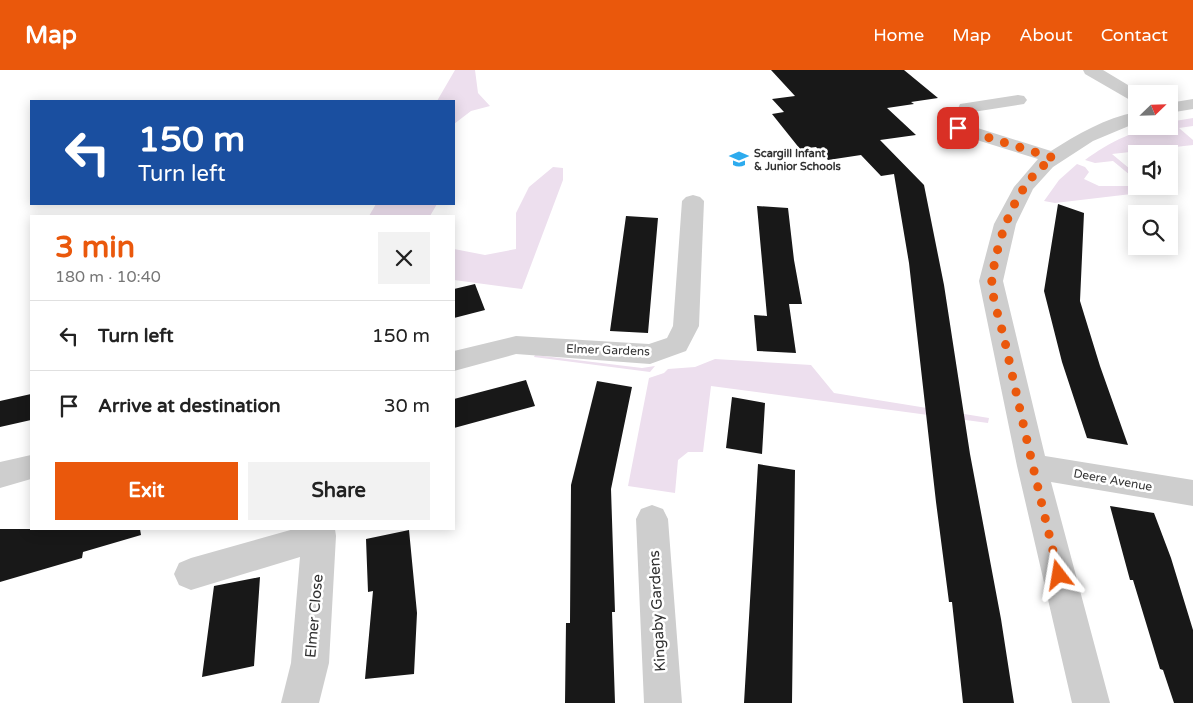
<!DOCTYPE html>
<meta charset="utf-8">
<style>
:root{--surface:#fff;--page:#f2f2f2;--text:#222;--muted:#767676;--line:#e0e0e0;--accent:#ea580c}
body{margin:0;font-family:"Varela Round",sans-serif;background:var(--page);color:var(--text);height:100vh;display:flex;flex-direction:column;font-size:19px;white-space:nowrap}
*{box-sizing:border-box;margin:0}
p{font-size:16px;color:var(--muted)}
.icon{flex:none;width:28px;height:28px;fill:none;stroke:currentColor;stroke-width:2;stroke-linecap:round;stroke-linejoin:round}
.map{position:relative;flex:1;overflow:hidden}
.side{position:absolute;left:30px;top:145px;width:425px;height:315px;display:flex;flex-direction:column;background:var(--surface);border-radius:0px;box-shadow:0 2px 12px #0003}
.side>*{flex:none}
.hud{position:absolute;left:30px;top:30px;width:425px;height:105px;border-radius:0px;box-shadow:0 2px 12px #0003;background:#1a4fa0;color:#fff;overflow:hidden}
.needle{width:32px;rotate:67deg}
.fabs{position:absolute;left:1128px;top:15px;display:grid;gap:10px}
.fabs a{display:grid;place-items:center;width:50px;height:50px;border-radius:0px;background:var(--surface);box-shadow:0 2px 12px #0003;font-size:25px}
.pin{position:absolute;display:grid;place-items:center;width:42px;height:42px;color:#fff;margin:-21px;border-radius:10px;box-shadow:0 2px 8px #0006}
.me{position:absolute;width:55px;margin:-28px;rotate:346deg;stroke-linejoin:round;filter:drop-shadow(0 0 4px #0008)}
.turn{display:flex;align-items:center;gap:18px;height:105px;padding:0 25px;font-size:22px}
.turn .icon{width:65px;height:65px;stroke-width:2.5}
.turn b{display:block;font-size:35px;line-height:42px}
.round{display:grid;place-items:center;flex:none;width:52px;height:52px;border-radius:0px;background:var(--page)}
.summary{display:flex;align-items:center;justify-content:space-between;height:85px;padding:0 25px}
h1{font-size:30px;font-weight:800;line-height:38px;color:var(--accent)}
.cta{display:flex;gap:10px;margin-top:auto;padding:10px 25px}
.cta a{flex:1;height:58px;border-radius:0px;background:var(--accent);color:#fff;font-size:20px;font-weight:800;line-height:58px;text-align:center}
.cta a+a{background:var(--page);color:var(--text)}
ul{padding:0;list-style:none}
li{display:flex;align-items:center;gap:15px;height:70px;padding:0 25px;border-top:1px solid var(--line)}
li div{flex:1}
li b{display:block;font-size:19px}
li em{font-style:normal}
header{display:flex;align-items:center;gap:30px;box-sizing:border-box;height:70px;padding:0 25px;background:var(--accent);color:#fff}
header strong{font-size:24px}
nav{display:flex;gap:28px;margin-inline-start:auto;font-size:18px}
.map>svg:first-child{display:block}
.green{fill:#eddfee}
.building{fill:#181818}
.lines{fill:none;stroke-linecap:round;stroke-linejoin:round}
.minor{fill:#cecece;fill-rule:evenodd}
.route{stroke:#ea580c;stroke-width:9;stroke-dasharray:0 16.2}
.labels{text-anchor:middle;dominant-baseline:central;stroke-width:5;stroke-linejoin:round;paint-order:stroke}
.far-poi-label{font-size:11px;font-weight:bold;fill:#313131;stroke:#fff;text-anchor:start}
.street-label{font-size:12px;fill:#313131;stroke:#fff}
.near-street-label{font-size:15px;fill:#313131;stroke:#fff}
</style>
<header>
<strong>Map</strong>
<nav><a>Home</a><a>Map</a><a>About</a><a>Contact</a></nav>
</header>
<div class="map">
<svg width="1193" height="633" viewBox="0 0 1193 633">
<rect width="100%" height="100%" fill="#fff"/>
<path class="green" d="M455,0H475L478,23L490,36L471,41L454,54V31H437Z
M1193,48V56L1179,58L1193,70V75L1112,84L1136,104V110L1113,91L1095,93L1085,90C1108,73 1140,56 1169,56V52Z
M1077,94L1085,97L1089,102L1084,109L1099,116H1151L1157,121L1055,133L1044,131L1059,110Z
M553,97L563,98V110L522,219L454,210V179L485,185L516,179V143L529,117Z
M376,134H437L430,146H369Z
M535,285L642,298L655,296L650,302L534,287Z
M715,289L811,295L834,323L989,348L988,353L711,316L703,382H688L678,390L675,423L628,416L649,308L664,303L668,299L695,297Z"/>
<path class="building" d="M771,0H904L938,28L911,32L914,34L887,38L916,65L880,70L924,115L944,215L970,384L1001,549L1014,633H963L952,532H949L936,432L909,193L894,104L881,106L861,85L828,90L816,77L800,79L772,44L784,42L772,29L795,26Z
M1058,134L1084,143L1080,231L1100,296L1128,375L1087,368L1062,292L1044,221Z
M757,136L788,138L794,190L802,234H789L796,283L757,281L754,245L767,246Z
M626,146L658,148L648,263L610,261Z
M475,214L485,240L454,248V219Z
M526,310L535,336L454,358V329Z
M597,311L632,317L611,419L615,542H612L615,633H565L566,553H570L571,415Z
M31,324V350L0,357V331Z
M732,327L765,333L762,384L726,378Z
M758,394L795,400L792,633H744Z
M1110,436L1154,443L1171,488L1193,560V633H1174L1163,600L1160,599L1133,510H1130Z
M0,459H140L141,465L83,482L82,488L0,512Z
M409,460L417,543L414,604L365,609L373,521L368,522L366,469Z
M260,507L254,596L202,607L214,516Z"/>
<g class="lines">
<path class="minor" d="M1083,0H1103L1143,24H1136V31L1130,30L1085,4Z
M1018,25L1024,26L1027,30L1024,34L973,42L968,55L1051,81C1078,64 1105,48 1136,42V53L1093,71L1053,97L1033,119L1016,154L1003,211L1045,386L1193,410V436L1051,412L1110,633H1072L1017,396L979,211L994,154L1014,117L1038,89L951,62L949,58L960,34Z
M1193,29V39L1169,43V33Z
M693,125L700,127L704,131L699,256L686,281L650,294L516,284L454,301V281L516,266L649,274L667,268L673,256L682,131L686,127Z
M31,385V409L0,418V392Z
M652,435L663,439L668,449L682,633H644L636,449L641,439Z
M294,459H335L336,466L329,593L319,633H281L291,593L300,487L191,520L179,515L174,504L179,493L191,488Z"/>
</g>
<g class="lines">
<path class="route" d="M958,58L1054,88C1017,110 997,168 992,209C990,223 1002,257 1005,272C1022,350 1040,428 1059,505"/>
</g>
<defs>
<g id="school-bare" transform="scale(1.5)"><path d="M0-5L7-2L0 1L-7-2ZM-4 1L0 2.5L4 1V4Q0 6-4 4Z" fill="#2dabee" stroke="#fff" stroke-width="2.5" paint-order="stroke"/></g>
</defs>
<g fill-rule="evenodd">
<use href="#school-bare" x="739" y="89"/>
</g>
<g class="labels">
<g class="far-poi-label">
<text x="754" y="83">Scargill Infant<tspan x="754" dy="13">&amp; Junior Schools</tspan></text>
</g>
<g class="street-label">
<text transform="translate(608 280) rotate(2)">Elmer Gardens</text>
<text transform="translate(1113 410) rotate(10)">Deere Avenue</text>
</g>
<g class="near-street-label">
<text transform="translate(657 541) rotate(-93)">Kingaby Gardens</text>
<text transform="translate(314 546) rotate(-85)">Elmer Close</text>
</g>
</g>
</svg>
<div class="fabs">
<a><svg class="needle" viewBox="-14 -14 28 28"><path d="M0-13l5 13h-10z" fill="#e53935"/><path d="M0 13l5-13h-10z" fill="#767676"/></svg></a>
<a><svg class="icon" aria-label="sound" viewBox="0 0 24 24"><path d="M4 9h4l5-4v14l-5-4H4zM17 9q2 3 0 6"/></svg></a>
<a><svg class="icon" aria-label="search" viewBox="0 0 24 24"><circle cx="10" cy="10" r="6"/><path d="M15 15l6 6"/></svg></a>
</div>
<div class="pin" style="left:958px;top:58px;background:#d93025"><svg class="icon" aria-label="arrive" viewBox="0 0 24 24"><path d="M6 21V4h12l-3 4 3 4H6"/></svg></div>
<svg class="me" style="left:1059px;top:505px" viewBox="-20 -20 40 40"><path d="M0-17L14 15 0 8-14 15z" fill="#ea580c" stroke="#fff" stroke-width="4"/></svg>
<div class="hud">
<div class="turn"><svg class="icon" aria-label="left" viewBox="0 0 24 24"><path d="M17 20v-9H6M10 6l-5 5 5 5"/></svg><div><b>150 m</b>Turn left</div></div>
</div>
<section class="side">
<div class="summary"><div><h1>3 min</h1><p>180 m · 10:40</p></div><a class="round"><svg class="icon" aria-label="close" viewBox="0 0 24 24"><path d="M6 6l12 12M18 6L6 18"/></svg></a></div>
<ul>
<li><svg class="icon" aria-label="left" viewBox="0 0 24 24"><path d="M17 20v-9H6M10 6l-5 5 5 5"/></svg><div><b>Turn left</b></div><em>150 m</em></li>
<li><svg class="icon" aria-label="arrive" viewBox="0 0 24 24"><path d="M6 21V4h12l-3 4 3 4H6"/></svg><div><b>Arrive at destination</b></div><em>30 m</em></li>
</ul>
<div class="cta"><a>Exit</a><a>Share</a></div>
</section>
</div>
